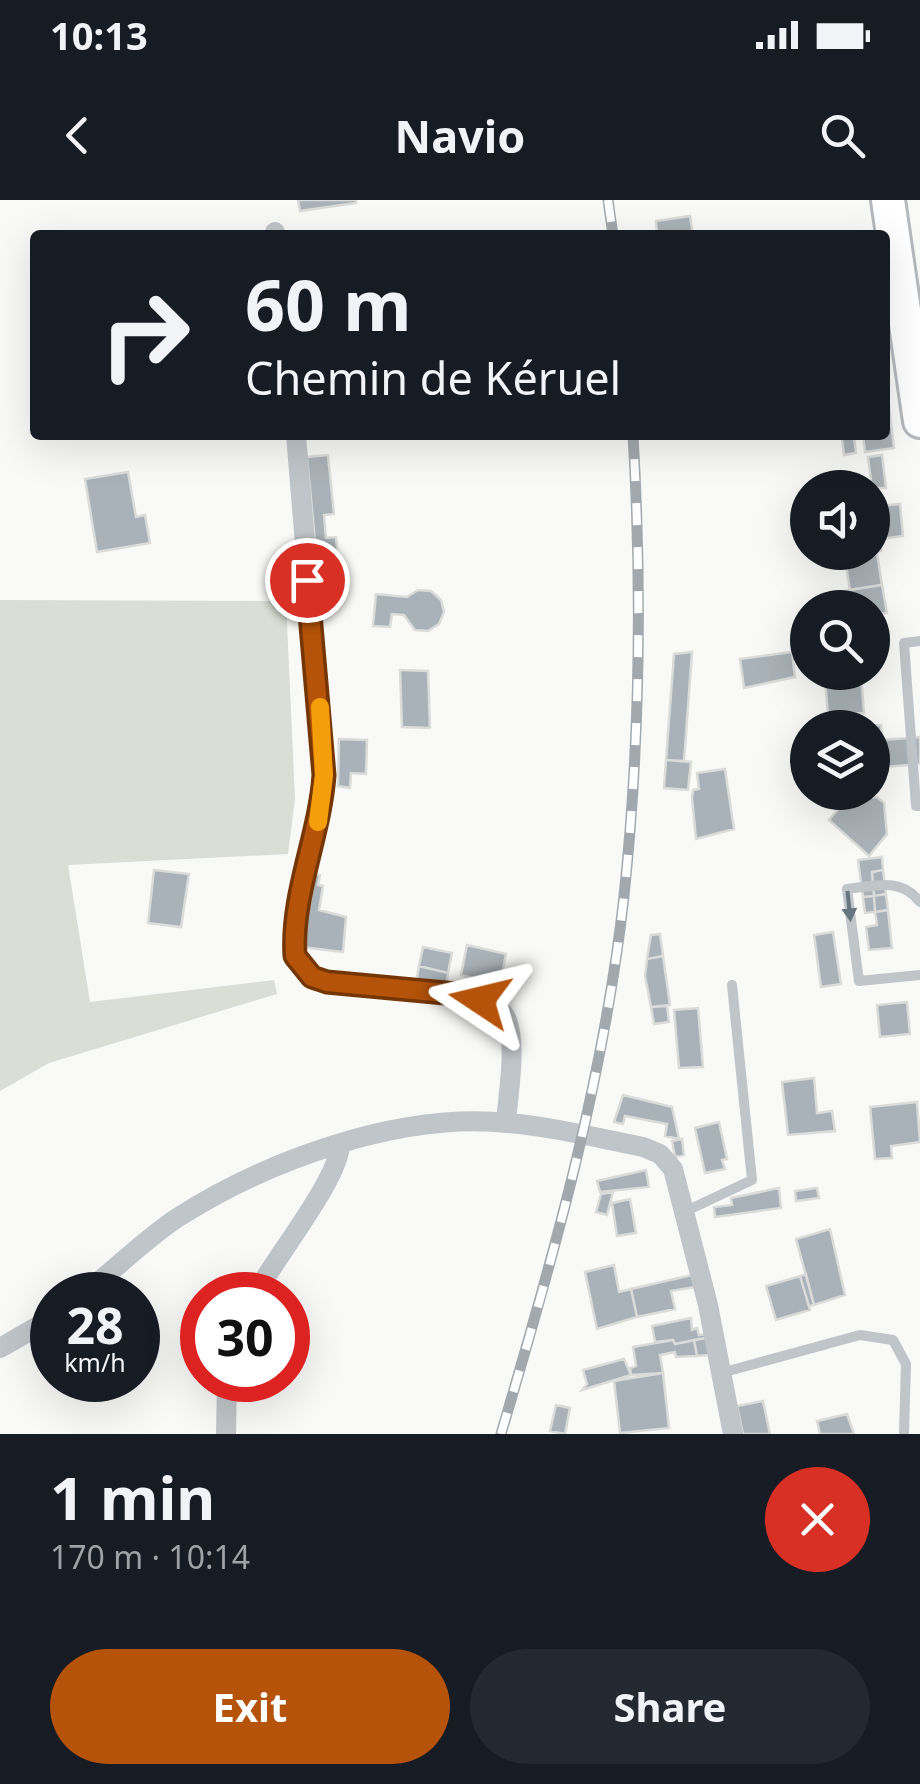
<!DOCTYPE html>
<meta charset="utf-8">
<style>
:root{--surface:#171b24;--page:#242831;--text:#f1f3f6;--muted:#9ea1a6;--accent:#b45309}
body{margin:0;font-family:"Noto Sans",sans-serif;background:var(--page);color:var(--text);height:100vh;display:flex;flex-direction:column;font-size:38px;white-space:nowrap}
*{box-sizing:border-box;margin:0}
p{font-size:32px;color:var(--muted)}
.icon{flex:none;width:55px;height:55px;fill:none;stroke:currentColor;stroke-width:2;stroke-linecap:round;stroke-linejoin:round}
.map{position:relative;height:1234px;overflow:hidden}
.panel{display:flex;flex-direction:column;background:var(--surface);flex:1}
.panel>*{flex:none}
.top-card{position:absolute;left:30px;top:30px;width:860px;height:210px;border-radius:10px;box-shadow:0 10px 40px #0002;background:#171b24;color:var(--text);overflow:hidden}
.fabs{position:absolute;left:790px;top:270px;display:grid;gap:20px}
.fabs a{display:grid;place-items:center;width:100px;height:100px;border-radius:50%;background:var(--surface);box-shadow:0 10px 40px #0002;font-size:50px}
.speed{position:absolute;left:30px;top:1072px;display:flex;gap:20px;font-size:50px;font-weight:700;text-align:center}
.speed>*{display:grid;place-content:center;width:130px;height:130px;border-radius:50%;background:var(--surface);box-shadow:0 10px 40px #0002;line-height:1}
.speed small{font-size:25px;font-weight:400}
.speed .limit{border:15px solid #d22;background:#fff;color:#111}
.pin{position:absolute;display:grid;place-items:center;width:85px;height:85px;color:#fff;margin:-42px;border:5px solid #fff;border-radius:50%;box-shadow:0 2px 10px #0007}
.me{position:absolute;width:110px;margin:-55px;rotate:280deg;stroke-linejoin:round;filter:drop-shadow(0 0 8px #0008)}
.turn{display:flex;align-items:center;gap:35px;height:210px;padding:0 50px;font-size:45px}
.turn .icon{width:130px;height:130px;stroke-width:2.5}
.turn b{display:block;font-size:70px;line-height:85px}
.round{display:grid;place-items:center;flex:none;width:105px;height:105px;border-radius:52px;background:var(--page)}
.headline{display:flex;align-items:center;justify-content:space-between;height:170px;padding:0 50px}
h1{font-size:60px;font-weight:700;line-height:75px}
.button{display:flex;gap:20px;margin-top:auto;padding:20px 50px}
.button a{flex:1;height:115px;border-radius:60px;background:var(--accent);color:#fff;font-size:40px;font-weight:700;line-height:115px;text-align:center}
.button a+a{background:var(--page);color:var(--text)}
.status{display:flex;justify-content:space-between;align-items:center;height:70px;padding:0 50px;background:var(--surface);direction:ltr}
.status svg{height:28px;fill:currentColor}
header{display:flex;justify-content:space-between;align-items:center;height:130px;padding:0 50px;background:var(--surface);font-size:45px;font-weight:700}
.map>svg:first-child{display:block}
.green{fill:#d9ded6}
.building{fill:#a9b2b8;stroke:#dbdbd9;stroke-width:2.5}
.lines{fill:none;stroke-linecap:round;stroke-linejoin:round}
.primary-casing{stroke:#b4b9bd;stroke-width:38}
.lane{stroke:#c0c5c9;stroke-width:10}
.street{stroke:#c0c5c9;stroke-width:20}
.primary{stroke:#fff;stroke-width:32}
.rail-casing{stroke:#a2a9ae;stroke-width:11}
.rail{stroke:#fff;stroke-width:8;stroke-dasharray:22;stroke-linecap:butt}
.oneway{fill:#657681}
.route-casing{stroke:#753606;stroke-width:25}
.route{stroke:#b45309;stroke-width:18}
.slow{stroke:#f59e0b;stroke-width:18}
</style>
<div class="status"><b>10:13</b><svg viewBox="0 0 49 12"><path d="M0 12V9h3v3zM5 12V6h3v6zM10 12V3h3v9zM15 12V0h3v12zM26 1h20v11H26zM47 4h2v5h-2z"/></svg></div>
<header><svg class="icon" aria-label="back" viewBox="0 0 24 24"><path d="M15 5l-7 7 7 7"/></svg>Navio<svg class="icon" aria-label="search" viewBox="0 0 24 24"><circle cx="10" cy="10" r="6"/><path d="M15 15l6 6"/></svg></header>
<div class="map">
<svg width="920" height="1234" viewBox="0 0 920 1234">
<rect width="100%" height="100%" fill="#f9f9f7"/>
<path class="green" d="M0,400L286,401L295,599L288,654L68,665L90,802L274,780L277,794L49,863L0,891Z"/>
<path class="building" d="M298,0H356V3L300,11Z
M690,16L693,35L657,34L656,21Z
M885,206H889L894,248L865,252L863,235H885Z
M854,237L856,253L844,255L842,239Z
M328,255L334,314L324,315L326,338L336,337L338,360L317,362L307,257Z
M882,255L886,288H872L868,257Z
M128,272L136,317L145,315L150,343L97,352L85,279Z
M900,304L903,336L880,339L881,351L837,358L836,352H872V307Z
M877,354L882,385L850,390L845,359Z
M882,385L887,413L872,415V408L851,405L848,390Z
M418,390L431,391L441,400L444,412L439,424L428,431L415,430L404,415L392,414L390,427L373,426L376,394L407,397Z
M692,452L684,561L666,560L674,454Z
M792,452L795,477L744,488L740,459Z
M400,470L428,471L430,528L402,527Z
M855,476H861L864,513L828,515L825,479Z
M881,525L885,567L872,568V528L856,526Z
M920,537V564L885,567L882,540Z
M339,539L367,540L366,574L351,573L350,588L338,586Z
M666,560L691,562L688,590L664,588Z
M725,569L734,629L696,639L692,598L693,590L699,589L697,573Z
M877,597L884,603L887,634L869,656L829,620L846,600Z
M882,657L883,670L872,672L874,696L863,697L858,660Z
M154,670L189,674L181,727L148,723Z
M883,670L886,694L874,696L872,672Z
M312,674L320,675L318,685L323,686L319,710L346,717L343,752L302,747Z
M886,694L888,710L875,712L874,696Z
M874,696L875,712L865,713L863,697Z
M888,710L892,748L869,750L866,727L877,725L875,712Z
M833,732L841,784L821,787L814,735Z
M660,734L663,756L647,759L651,735Z
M467,745L506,754L500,785L461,775Z
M423,747L452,753L448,773L419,766Z
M663,756L670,805L651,807L645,776L647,759Z
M419,766L448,773L446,787L416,783Z
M907,802L910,834L880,837L877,805Z
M667,806L669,822L654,824L651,807Z
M698,808L703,867L679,868L674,810Z
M814,878L817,913L832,911L835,931L788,935L782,882Z
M623,895L672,907L679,939L665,936L667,924L625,916L623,924L614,922Z
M917,902L920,942L891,946L892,958L875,959L870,907Z
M719,922L727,959L722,960L725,969L705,973L695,928Z
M682,939L684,955L675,957L672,941Z
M646,970L649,987L600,992L597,981Z
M779,988L781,1008L715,1017L714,1007L732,1005L731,998Z
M817,988L819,998L796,1001L795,991Z
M613,992L607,1015L596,1012L601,994Z
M630,999L636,1033L617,1036L612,1003Z
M830,1029L845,1095L814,1105L796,1039Z
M614,1065L619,1092L631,1089L637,1117L597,1129L585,1072Z
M806,1074L814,1105L809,1106L800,1076Z
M692,1075L695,1087L671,1091L675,1109L637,1117L631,1089Z
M800,1076L810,1110L776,1120L766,1086Z
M691,1118L692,1130L697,1128L699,1135L706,1134V1138L675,1144L673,1140L655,1142L652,1126Z
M706,1138L710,1155L697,1156L694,1140Z
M673,1140L675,1144L694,1140L697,1156L676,1157L675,1152L660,1155L663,1173L631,1175L630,1168L636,1166L633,1147Z
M624,1159L631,1175L582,1190L587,1184L583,1170Z
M663,1173L669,1228L620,1233L614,1181Z
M763,1201L770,1234H743L737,1206Z
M556,1205L570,1208L565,1234L550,1231Z
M847,1214L854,1234H820L817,1221Z"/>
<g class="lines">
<g class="primary-casing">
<path id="primary" d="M888,0L920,221"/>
</g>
<path class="lane" d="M920,441L904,443L916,606H920
M920,702C901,677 875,686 847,689L859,781L920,775
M684,1012L752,980L732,785
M721,1173L860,1135L893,1140L906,1164L904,1234"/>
<path class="street" d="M275,32V35
M296,235L324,575L298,709L295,756L312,777L327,782C361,785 495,786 507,820C517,848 508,893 506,923
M83,1095C114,1070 144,1040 177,1018C268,960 399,912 508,923C553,927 599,938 643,947L660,954L673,969L708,1105L733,1234
M255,1095C274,1059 340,978 340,944
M0,1148L52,1118
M226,1234L227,1180"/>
<use href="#primary" class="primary"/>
<g class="rail-casing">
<path id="rail" d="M608,0L613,35
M501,1234C553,1058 604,879 624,696C640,544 642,388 633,235"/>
</g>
<use href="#rail" class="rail"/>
</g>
<defs><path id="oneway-solid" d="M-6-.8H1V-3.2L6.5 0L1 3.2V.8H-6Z" transform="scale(2.5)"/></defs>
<use class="oneway" href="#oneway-solid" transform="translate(849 706) rotate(84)"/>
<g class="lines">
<g class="route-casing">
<path id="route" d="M307,380L324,575C320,635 291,695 295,756L312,777L327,782L456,794L480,800"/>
</g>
<use href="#route" class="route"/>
<path class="slow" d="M318,622L324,575L320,507"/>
</g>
</svg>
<div class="fabs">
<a><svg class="icon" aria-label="sound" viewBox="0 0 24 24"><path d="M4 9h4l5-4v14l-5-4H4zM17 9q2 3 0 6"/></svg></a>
<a><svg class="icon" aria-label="search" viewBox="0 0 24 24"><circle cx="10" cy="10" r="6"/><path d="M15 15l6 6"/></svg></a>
<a><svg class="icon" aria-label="layers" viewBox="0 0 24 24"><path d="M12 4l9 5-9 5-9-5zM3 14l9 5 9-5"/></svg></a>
</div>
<div class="speed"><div>28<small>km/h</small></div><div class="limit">30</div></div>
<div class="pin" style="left:307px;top:380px;background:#d93025"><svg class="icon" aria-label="arrive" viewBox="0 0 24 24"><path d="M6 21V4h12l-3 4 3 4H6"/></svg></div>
<svg class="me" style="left:480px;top:800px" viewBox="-20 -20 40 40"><path d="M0-17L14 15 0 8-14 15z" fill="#b45309" stroke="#fff" stroke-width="4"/></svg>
<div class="top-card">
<div class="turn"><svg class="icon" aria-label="right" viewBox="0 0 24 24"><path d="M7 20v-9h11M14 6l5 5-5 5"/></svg><div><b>60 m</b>Chemin de Kéruel</div></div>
</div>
</div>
<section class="panel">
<div class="headline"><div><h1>1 min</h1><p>170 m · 10:14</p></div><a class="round" style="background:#d93025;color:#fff"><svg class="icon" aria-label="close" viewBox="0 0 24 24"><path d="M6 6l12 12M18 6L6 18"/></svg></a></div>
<div class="button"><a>Exit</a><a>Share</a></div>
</section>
